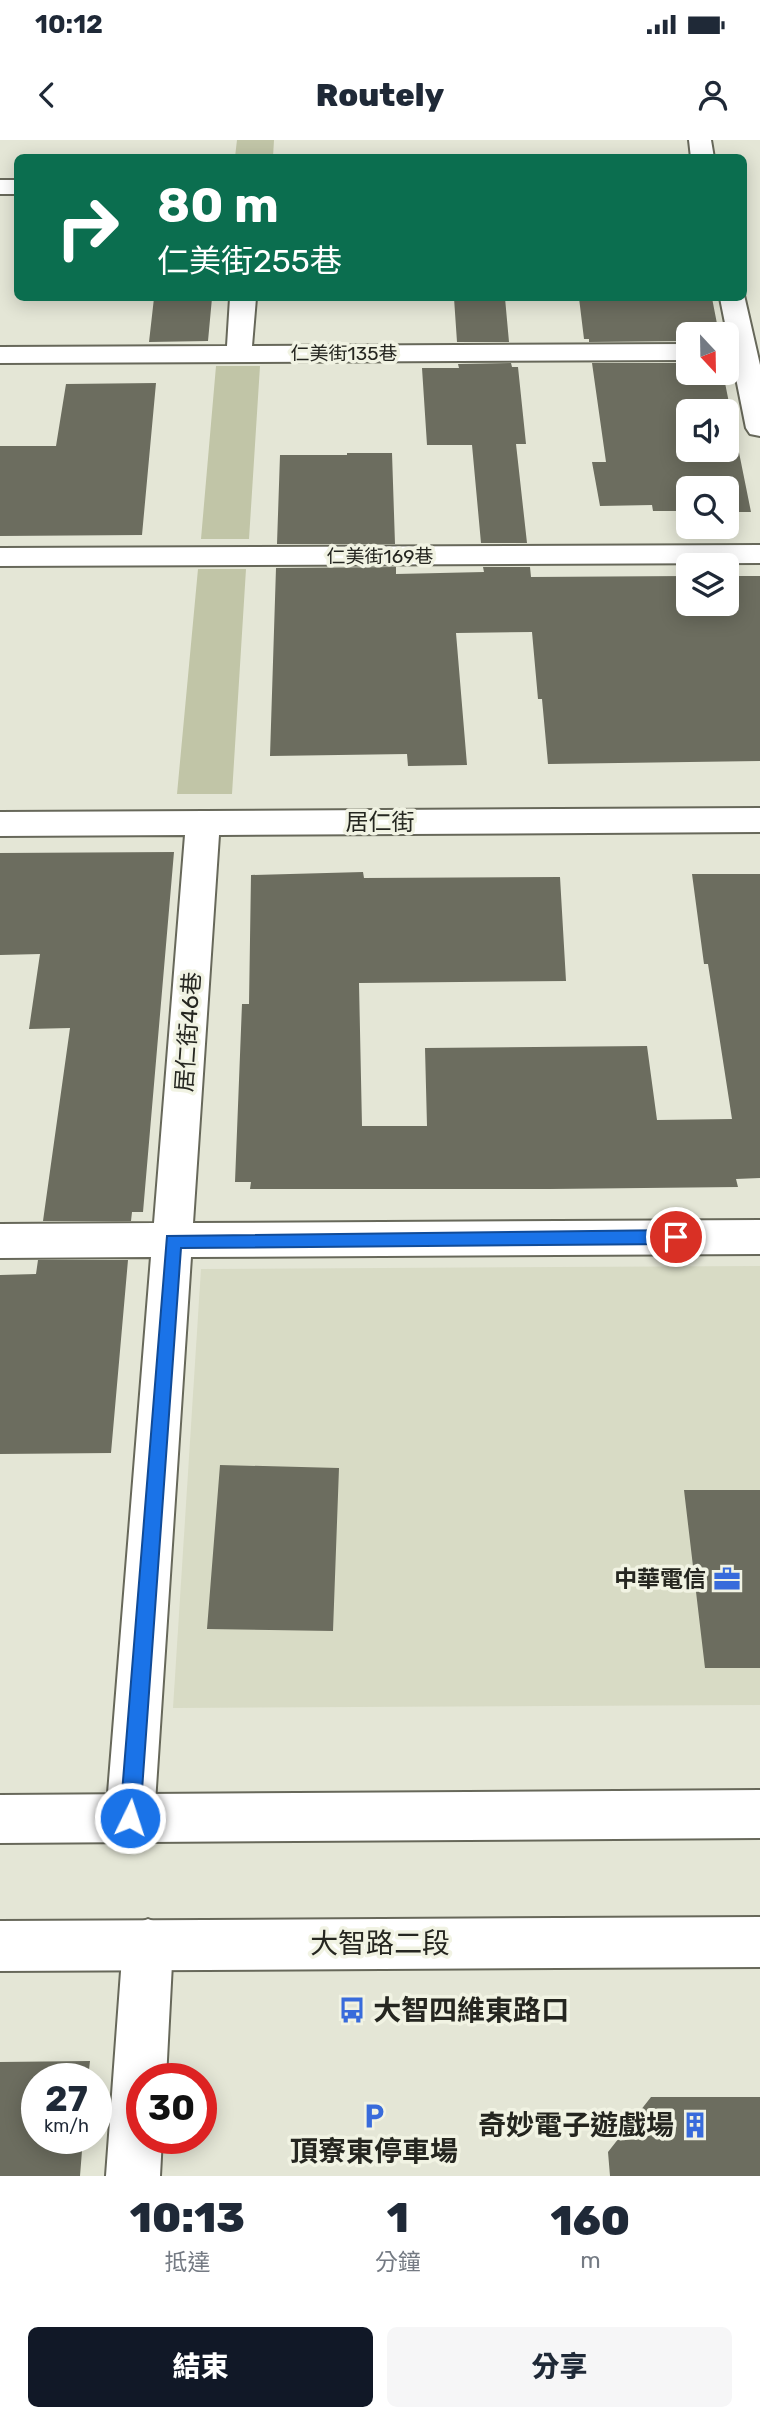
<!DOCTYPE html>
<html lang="zh-TW">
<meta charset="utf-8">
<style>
:root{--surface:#fff;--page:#f6f6f7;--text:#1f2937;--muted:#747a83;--accent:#111827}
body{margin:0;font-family:Rubik,"Noto Sans TC",sans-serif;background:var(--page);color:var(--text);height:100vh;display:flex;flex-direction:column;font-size:26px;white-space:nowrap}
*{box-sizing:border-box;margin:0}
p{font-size:23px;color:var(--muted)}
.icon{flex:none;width:38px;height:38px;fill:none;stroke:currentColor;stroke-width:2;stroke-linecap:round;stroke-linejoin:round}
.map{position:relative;height:2036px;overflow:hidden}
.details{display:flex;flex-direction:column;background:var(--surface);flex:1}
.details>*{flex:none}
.hud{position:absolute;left:14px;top:14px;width:733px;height:147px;border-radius:10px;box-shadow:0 4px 18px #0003;background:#0b6e4f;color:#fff;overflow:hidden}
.needle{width:46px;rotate:158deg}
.buttons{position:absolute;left:676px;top:182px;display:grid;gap:14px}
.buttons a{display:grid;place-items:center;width:63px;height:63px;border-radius:10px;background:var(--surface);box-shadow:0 4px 18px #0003;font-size:35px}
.speed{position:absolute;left:21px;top:1923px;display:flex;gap:14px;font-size:35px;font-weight:700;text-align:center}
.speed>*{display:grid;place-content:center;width:91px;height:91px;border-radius:50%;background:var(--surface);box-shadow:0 4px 18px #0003;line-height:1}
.speed small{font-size:18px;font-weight:400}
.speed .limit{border:10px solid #d22;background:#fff;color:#111}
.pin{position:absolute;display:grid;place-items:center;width:60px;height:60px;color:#fff;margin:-30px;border:4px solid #fff;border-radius:50%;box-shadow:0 2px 7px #0007}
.me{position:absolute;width:77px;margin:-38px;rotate:4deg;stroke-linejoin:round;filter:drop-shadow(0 0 5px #0008)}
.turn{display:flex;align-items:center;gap:24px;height:147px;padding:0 28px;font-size:32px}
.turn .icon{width:91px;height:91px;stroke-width:2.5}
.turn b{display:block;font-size:49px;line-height:60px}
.eta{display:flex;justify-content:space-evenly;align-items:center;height:119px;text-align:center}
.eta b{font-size:42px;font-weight:800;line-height:49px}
.cta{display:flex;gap:14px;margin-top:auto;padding:14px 28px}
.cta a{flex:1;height:80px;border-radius:10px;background:var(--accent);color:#fff;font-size:28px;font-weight:800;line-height:80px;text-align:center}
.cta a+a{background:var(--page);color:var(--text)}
.status{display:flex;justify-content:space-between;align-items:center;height:49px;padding:0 35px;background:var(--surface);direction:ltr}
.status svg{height:19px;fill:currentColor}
header{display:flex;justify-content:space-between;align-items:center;height:91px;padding:0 28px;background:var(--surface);font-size:32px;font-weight:800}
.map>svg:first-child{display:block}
.built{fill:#d8dbc5}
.green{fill:#c1c5a7}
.building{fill:#6c6d5f;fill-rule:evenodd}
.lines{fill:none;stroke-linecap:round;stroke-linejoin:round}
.street-casing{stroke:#67685a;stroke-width:4}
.secondary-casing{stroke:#67685a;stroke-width:4}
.street{fill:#fff;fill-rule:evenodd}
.secondary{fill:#fff;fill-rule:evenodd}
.route{fill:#1a73e8;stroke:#114b97;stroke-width:2}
.labels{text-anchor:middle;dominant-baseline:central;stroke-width:7;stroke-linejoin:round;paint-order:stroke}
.far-street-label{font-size:19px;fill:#252620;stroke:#f1f3e3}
.street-label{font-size:23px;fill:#252620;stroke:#f1f3e3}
.poi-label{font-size:23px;font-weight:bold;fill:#252620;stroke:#f1f3e3;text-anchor:end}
.near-street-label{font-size:28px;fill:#252620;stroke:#f1f3e3}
.near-poi-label{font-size:28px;font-weight:bold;fill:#252620;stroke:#f1f3e3;text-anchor:start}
</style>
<div class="status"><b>10:12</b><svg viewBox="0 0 49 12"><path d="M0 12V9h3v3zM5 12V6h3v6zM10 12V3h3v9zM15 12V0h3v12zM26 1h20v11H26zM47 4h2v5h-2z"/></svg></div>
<header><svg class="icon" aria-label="back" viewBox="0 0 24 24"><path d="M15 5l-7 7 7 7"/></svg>Routely<svg class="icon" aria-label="person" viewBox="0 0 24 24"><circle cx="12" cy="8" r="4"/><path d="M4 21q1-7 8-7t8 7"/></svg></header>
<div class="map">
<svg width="760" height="2036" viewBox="0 0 760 2036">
<rect width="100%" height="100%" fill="#e4e6d6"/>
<path class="built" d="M760,1126V1565L173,1568L201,1129Z"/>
<path class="green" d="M237,0H274L273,17H235Z
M216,226H260L249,399H201Z
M198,429H246L232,654H177Z"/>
<path class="building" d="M154,158H212L208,201L149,202Z
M454,158H505L509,202H457Z
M579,158H712L719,194H688V201L589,202V199H584Z
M511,223L512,227H518L526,304H516L527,403H481L472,305H427L422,228H459L458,224Z
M592,223H688V233H723L751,372H726V348H688V371H653L652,365L600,366L592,322H606ZM688,271H726V310H688Z
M156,243L142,395L0,396V306H56L66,244Z
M347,313H392L395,404H277L280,315H347Z
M396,427V434L484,432L483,427H530L531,437L688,436V464H726V436H760V621L548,624L542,559H538L532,492L456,493L467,625L408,626L407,614L270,616L276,428Z
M174,712L143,1072H132L131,1081H43L70,888L29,889L40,814L0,815V713Z
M363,732L364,738L560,737L566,841L359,843L362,986H427L425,908L647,906L657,980L732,979L708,824H704L692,734H760V1038L736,1039L738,1047L550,1049H250L251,1042H235L242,864H249L251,735Z
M38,1120H128L111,1313L0,1314V1135L36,1134Z
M220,1325L339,1328L333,1491L207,1489Z
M684,1350H760V1528H705Z
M90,1921L88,1939H37V1998H83L80,2036H0V1922Z
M651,1957H760V2036H610L608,2012Z"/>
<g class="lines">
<g class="street-casing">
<path id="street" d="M689,0H711L714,18H691Z
M0,40H18V54H0Z
M744,155L760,225V296L750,294L746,288L720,158H744Z
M230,158H256L252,206L688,204V220L0,223V207L227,206Z
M760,405V423L0,426V408Z
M760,668V692L219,695L193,1083L760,1080V1114L191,1117L154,1678L147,1695L130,1702L113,1695L106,1678L151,1117L0,1118V1084L154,1083L185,695L0,696V672Z
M148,1779L166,1786L173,1804L166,1939H142V1998H162L160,2036H106L123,1804L130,1786Z"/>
</g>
<g class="secondary-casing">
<path id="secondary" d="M760,1650V1698L0,1703V1655Z
M760,1777V1827L0,1831V1781Z"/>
</g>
<use href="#street" class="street"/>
<use href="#secondary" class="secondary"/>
</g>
<path class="route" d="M676,1090L682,1092L684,1097L682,1102L676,1104L181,1108L140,1678L137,1685L130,1688L123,1685L120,1678L167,1096Z"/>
<defs>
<g id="office-bare" transform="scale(2.1)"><path d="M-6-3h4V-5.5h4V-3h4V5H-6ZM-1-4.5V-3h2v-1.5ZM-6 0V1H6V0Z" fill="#386bdb" stroke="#f1f3e3" stroke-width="2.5" paint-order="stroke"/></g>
<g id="bus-bare" transform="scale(2.1)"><path d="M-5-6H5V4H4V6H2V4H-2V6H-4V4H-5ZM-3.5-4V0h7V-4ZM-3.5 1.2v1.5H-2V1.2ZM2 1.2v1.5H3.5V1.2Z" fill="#386bdb" stroke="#f1f3e3" stroke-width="2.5" paint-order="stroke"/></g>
<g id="parking-bare" transform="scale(2.1)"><path d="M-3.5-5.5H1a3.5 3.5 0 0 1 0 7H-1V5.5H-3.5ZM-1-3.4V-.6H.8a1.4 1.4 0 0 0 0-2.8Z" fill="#386bdb" stroke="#f1f3e3" stroke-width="2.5" paint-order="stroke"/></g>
<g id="building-bare" transform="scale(2.1)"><path d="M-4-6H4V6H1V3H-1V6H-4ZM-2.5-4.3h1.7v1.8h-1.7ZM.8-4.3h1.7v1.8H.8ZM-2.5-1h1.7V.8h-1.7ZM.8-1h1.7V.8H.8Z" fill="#386bdb" stroke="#f1f3e3" stroke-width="2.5" paint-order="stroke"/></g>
</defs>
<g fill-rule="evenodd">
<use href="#office-bare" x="727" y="1439"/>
<use href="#bus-bare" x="352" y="1870"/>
<use href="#parking-bare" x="374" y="1976"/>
<use href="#building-bare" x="695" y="1985"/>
</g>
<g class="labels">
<g class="far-street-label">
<text x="344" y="213">仁美街135巷</text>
<text x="380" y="416">仁美街169巷</text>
</g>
<g class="street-label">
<text x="380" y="682">居仁街</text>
<text transform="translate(188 892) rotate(-86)">居仁街46巷</text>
</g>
<g class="poi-label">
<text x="706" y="1439">中華電信</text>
</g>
<g class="near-street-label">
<text x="380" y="1803">大智路二段</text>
</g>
<g class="near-poi-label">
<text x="373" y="1870">大智四維東路口</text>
<text x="674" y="1985" text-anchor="end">奇妙電子遊戲場</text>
<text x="374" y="2011" text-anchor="middle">頂寮東停車場</text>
</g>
</g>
</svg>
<div class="buttons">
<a><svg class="needle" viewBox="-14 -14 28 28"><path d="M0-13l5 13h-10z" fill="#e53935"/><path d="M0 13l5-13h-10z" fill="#747a83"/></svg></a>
<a><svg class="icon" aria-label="sound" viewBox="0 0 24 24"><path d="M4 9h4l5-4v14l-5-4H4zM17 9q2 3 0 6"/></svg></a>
<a><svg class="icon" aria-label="search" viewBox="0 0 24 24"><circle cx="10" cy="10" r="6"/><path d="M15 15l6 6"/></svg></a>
<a><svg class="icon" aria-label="layers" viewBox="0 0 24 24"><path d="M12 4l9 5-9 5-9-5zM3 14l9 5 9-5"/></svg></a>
</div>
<div class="speed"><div>27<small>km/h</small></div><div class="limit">30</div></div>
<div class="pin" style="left:676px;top:1097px;background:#d93025"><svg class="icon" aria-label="arrive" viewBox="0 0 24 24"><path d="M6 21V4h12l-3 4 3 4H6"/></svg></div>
<svg class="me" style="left:130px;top:1678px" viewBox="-20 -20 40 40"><circle r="17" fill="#1a73e8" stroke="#fff" stroke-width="3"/><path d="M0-11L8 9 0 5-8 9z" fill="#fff"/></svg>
<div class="hud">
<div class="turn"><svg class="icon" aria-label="right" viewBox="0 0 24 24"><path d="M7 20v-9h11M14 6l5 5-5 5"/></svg><div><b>80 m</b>仁美街255巷</div></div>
</div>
</div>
<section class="details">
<div class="eta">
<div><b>10:13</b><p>抵達</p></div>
<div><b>1</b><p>分鐘</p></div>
<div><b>160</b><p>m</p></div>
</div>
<div class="cta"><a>結束</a><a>分享</a></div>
</section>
